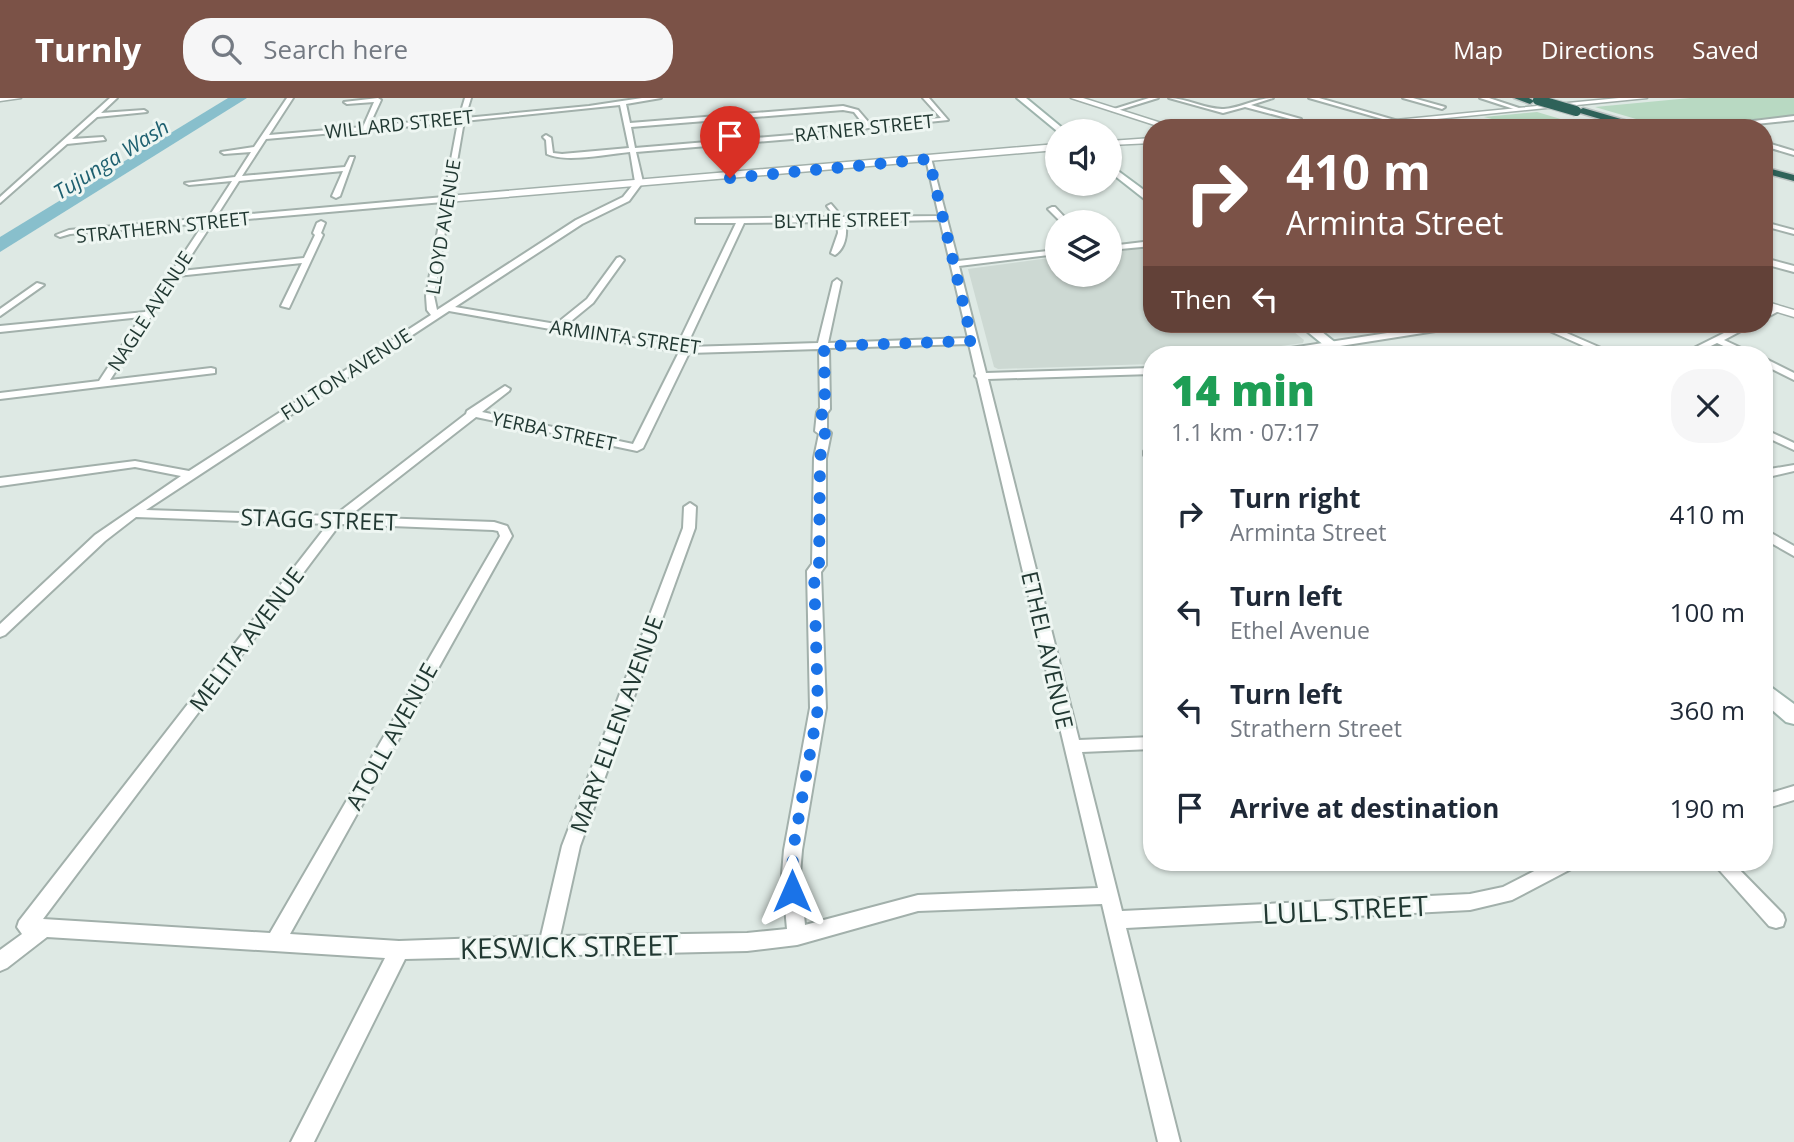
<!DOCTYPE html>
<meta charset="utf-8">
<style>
:root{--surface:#fff;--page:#f6f6f7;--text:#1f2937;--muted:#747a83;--accent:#7b5247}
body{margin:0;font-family:"Open Sans",sans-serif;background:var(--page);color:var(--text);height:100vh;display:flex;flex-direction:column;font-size:26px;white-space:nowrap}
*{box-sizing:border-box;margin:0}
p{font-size:23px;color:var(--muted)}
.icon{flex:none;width:38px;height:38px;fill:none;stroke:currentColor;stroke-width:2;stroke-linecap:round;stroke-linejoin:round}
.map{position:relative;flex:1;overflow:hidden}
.panel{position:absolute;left:1143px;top:248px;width:630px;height:525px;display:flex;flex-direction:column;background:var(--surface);border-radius:28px;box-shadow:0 2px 5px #0004}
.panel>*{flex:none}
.banner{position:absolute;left:1143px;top:21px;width:630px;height:214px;border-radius:28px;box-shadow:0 2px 5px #0004;background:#7b5247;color:#fff;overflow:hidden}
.controls{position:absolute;left:1045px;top:21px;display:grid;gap:14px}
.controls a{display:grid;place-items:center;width:77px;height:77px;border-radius:50%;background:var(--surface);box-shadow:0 2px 5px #0004;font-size:35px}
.pin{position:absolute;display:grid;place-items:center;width:60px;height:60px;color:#fff;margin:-72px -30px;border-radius:50% 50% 50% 0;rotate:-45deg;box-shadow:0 0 7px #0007}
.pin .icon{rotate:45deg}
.me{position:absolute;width:77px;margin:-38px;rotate:0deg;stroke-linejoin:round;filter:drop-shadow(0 0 5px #0008)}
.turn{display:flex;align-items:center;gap:24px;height:147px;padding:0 28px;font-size:32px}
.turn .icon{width:91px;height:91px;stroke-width:2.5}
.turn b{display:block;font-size:49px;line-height:60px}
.then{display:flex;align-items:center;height:66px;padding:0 28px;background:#0003;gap:14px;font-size:26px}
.round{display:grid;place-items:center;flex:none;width:74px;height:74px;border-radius:28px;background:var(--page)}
.summary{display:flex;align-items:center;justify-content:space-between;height:119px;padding:0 28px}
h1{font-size:42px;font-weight:800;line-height:52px;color:#1e9e55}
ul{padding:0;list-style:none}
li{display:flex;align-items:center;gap:21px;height:98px;padding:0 28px}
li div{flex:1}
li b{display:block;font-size:26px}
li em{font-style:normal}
header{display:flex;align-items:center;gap:42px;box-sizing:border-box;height:98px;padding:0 35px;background:var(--accent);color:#fff}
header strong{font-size:33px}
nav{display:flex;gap:38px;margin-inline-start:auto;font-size:24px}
.search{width:490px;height:63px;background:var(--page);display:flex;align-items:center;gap:18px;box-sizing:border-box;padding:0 24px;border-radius:28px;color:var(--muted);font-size:26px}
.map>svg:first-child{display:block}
.built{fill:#cdd9d3}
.green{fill:#b8d9c2}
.water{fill:#88bfcc}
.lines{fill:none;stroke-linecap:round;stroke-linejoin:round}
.minor-casing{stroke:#a2b0ab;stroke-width:4}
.tertiary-casing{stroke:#a2b0ab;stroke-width:3}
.secondary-casing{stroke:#9eb4ad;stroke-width:4}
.motorway-casing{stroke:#bcc3c2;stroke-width:3}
.minor{fill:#fff;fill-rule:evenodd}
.tertiary{fill:#fff;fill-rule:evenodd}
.secondary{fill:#fff;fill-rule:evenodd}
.motorway{fill:#2e6259;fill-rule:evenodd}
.motorway-bridge-casing{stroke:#bcc3c2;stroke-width:12;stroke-linecap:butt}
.motorway-bridge{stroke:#2e6259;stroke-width:10}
.route{stroke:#1a73e8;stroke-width:12;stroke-dasharray:0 21.6}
.labels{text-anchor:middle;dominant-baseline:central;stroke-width:6;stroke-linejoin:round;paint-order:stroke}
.far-street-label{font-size:19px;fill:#213832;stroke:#eef6f2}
.far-water-label{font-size:21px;font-style:italic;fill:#1e6070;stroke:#eef6f2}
.street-label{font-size:23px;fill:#213832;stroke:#eef6f2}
.near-street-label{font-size:28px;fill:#213832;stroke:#eef6f2}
</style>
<header>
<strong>Turnly</strong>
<div class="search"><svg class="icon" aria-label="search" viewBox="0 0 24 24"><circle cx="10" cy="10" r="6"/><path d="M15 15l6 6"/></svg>Search here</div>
<nav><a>Map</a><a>Directions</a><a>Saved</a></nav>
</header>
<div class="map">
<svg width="1794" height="1044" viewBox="0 0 1794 1044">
<rect width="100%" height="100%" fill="#dee9e4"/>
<path class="built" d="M1151,149L1152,226H1284L1304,242L1303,245L1215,257H1152L1151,266L998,271L994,269L968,171L1057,159V177H1110V154Z"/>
<path class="green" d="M1690,0H1794V18L1667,30L1595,9Z
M1537,14L1591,30H1528L1484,19Z"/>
<path class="water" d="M228,0H247L0,154V139Z"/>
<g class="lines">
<g class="minor-casing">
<path id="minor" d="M110,0H117L101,15L144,12L147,14L97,19L72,41L103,39L105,42L67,46L0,105V99Z
M287,0H293L269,37L363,29L374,4L347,6L344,4L378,0L381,2L369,28L459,20L465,0H471L465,20L589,8L642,0H661L626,6L630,25L843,8L858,12L870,26L941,20L923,0H929L948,22L868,30L828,38L636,54L643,84L629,103L582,126L455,209L556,226L587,201L617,160L620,159L624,162L593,205L565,228L677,248L736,125H696V121L835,119L827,108L831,106L842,119L939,118L926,61L931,60L958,163L1057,152V156L959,168L986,275L1152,270V276L988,281L1079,642L1152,639V651L1082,654L1122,813L1470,796L1503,789L1550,765H1576L1573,770L1512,802L1470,812L1126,830L1180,1044H1158L1102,806L918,813L797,847L747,853L405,861L314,1044H291L385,860L47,839L7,870L0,873V852L22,836L17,829L19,823L328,426L136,419L105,443L5,537L0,539V526L95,437L181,378L135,369L0,388V380L135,363L189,373L431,217L427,212L426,198L443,104L213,124L181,173L304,160L315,137L313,135L317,125L321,123L325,125L321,135L323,137L289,210L281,208L302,165L177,178L110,282L211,270L215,271V275L0,301V295L99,283L141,219L0,234V228L145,214L204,125L70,136L60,139L56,137L69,132L208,120L232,83L189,87L185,85L235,79L251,54L224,56L221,54L254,49ZM620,7L629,50L562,56L553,55L551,40L546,37L543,39L546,42L547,56C566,65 607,56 630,54L635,84L623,99L576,122L437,212L434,198L464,23ZM843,12L854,14L864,27L828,34L635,50L631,29ZM458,24L444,99L216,119L239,83L343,73L332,98L336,100L340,98L354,59H350L345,69L242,78L266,41ZM940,122L968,240L828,245L841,184L837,181L833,184L818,245L686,249L744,125L837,124L838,135L831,155L835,157C845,151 848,135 845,124ZM449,213L679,254L633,346L482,314L509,293L510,291L505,288L467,313L466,316L334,418L146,412ZM969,246L976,276L975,278L977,280L1098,790L918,797L805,827L800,776L802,752L826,610L821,474L826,467V360L831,335L827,331V315L830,311L829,250ZM819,251L820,310L817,314L815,333L819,336L814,360L812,466L807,473L810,610L784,752L782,776L787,831L747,835L560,838L580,748L695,430L696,409L690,405L684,409L683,430L562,748L541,838L399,843L290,836L512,438L507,428L494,424L348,419L476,319L637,353L643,350L689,255ZM340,426L493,432L498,433L500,438L270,835L43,821Z
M1149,0H1158L1116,13L1111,12Z
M1169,0C1187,0 1206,12 1224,11C1241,10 1256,0 1273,0L1251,7L1301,21L1298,23L1245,9L1223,15Z
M1309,0H1319L1398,23L1393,24Z
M1403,0H1413L1445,9L1442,11Z
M1480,0H1489L1522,11L1517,12Z
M1794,18V22L1718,30L1704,29Z
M1473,25L1487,29L1488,30L1471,28Z
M1764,44L1794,53V57L1764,48Z
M1052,109H1055L1069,124H1061L1048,111Z
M1764,124L1794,132V136L1764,128Z
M1152,143V148L1110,152V148Z
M1764,160L1794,168V174L1764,166Z
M37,185L44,187L0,218V211Z
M1776,208L1784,210L1764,221V214Z
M1445,226H1466L1461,229L1283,257H1261L1266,254Z
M1534,226H1546L1617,257H1604Z
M1742,226H1754L1724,242L1756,257H1743L1717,245L1692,257H1680Z
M1764,260L1794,275V282L1764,267Z
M1764,331L1794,345V352L1764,338Z
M1152,350V358L1144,357V353Z
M1794,367V373L1764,380V372Z
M1764,431L1794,448V458L1764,441Z
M1794,688V702L1764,711V697Z
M1713,765H1733L1783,816L1785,822L1783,828L1776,830L1769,828Z"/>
</g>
<g class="tertiary-casing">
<path id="tertiary" d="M0,0H21L0,3Z
M1071,0H1083L1177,30H1164Z
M1619,0H1647L1347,30H1314Z
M1152,40V45L1110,47V43Z
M1057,46V52L447,104L442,101L447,98Z
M1764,203L1794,212V219L1764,210Z"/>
</g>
<g class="secondary-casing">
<path id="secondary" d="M1017,0H1026L1066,33H1057Z
M1110,67L1152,98V107L1110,74Z
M1298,226H1312L1351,257H1336Z
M1764,586L1771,589L1794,606V626L1786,624L1764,605Z"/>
</g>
<g class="motorway-casing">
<path id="motorway" d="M1514,0H1529L1534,3L1530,6Z
M1583,10L1645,28L1647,30H1631L1580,15L1578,13Z
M1764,69L1794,77V83L1764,75Z"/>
</g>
<use href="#minor" class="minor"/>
<use href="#tertiary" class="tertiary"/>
<use href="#secondary" class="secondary"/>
<use href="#motorway" class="motorway"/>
<g class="motorway-bridge-casing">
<path id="motorway-bridge" d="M1538,2L1576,13"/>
</g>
<use href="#motorway-bridge" class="motorway-bridge"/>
</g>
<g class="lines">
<path class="route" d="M730,80L929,61L972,243L824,248L825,311L822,314L821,333L825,335L820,360L819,467L814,474L818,610L793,752L792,793"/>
</g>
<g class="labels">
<g class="far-street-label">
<text transform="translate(399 26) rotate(-6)">WILLARD STREET</text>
<text transform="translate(864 30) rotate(-6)">RATNER STREET</text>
<text transform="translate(842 122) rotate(-1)">BLYTHE STREET</text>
<text transform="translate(163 129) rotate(-6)">STRATHERN STREET</text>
<text transform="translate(443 129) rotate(-81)">LLOYD AVENUE</text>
<text transform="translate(150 213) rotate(-57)">NAGLE AVENUE</text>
<text transform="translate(625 239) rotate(8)">ARMINTA STREET</text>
<text transform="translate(346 276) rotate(-33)">FULTON AVENUE</text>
<text transform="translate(554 333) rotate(12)">YERBA STREET</text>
</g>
<g class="far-water-label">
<text transform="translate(111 61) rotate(-32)">Tujunga Wash</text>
</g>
<g class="street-label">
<text transform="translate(319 421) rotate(2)">STAGG STREET</text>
<text transform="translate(246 541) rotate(-53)">MELITA AVENUE</text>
<text transform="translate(1048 552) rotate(77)">ETHEL AVENUE</text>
<text transform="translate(616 626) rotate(-70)">MARY ELLEN AVENUE</text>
<text transform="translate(391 638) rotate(-61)">ATOLL AVENUE</text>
</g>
<g class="near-street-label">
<text transform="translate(1345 811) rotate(-3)">LULL STREET</text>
<text transform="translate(569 848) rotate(-1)">KESWICK STREET</text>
</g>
</g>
</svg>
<div class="controls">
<a><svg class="icon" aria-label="sound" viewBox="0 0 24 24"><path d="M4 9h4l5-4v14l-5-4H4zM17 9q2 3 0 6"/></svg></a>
<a><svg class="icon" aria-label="layers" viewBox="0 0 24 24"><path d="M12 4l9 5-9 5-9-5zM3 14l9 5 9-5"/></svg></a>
</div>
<div class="pin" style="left:730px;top:80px;background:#d93025"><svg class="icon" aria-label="arrive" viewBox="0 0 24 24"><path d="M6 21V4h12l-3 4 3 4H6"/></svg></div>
<svg class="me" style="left:792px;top:793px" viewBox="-20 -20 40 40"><path d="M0-17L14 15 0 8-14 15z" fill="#1a73e8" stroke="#fff" stroke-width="4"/></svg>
<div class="banner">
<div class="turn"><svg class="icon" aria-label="right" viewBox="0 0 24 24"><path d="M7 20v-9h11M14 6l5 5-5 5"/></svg><div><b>410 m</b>Arminta Street</div></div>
<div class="then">Then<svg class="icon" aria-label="left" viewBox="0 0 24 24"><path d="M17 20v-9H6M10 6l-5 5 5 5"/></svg></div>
</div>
<section class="panel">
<div class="summary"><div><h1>14 min</h1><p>1.1 km · 07:17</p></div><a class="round"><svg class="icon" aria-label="close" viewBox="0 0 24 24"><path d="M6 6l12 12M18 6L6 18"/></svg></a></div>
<ul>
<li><svg class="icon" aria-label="right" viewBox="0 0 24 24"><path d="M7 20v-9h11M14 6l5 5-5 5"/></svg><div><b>Turn right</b><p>Arminta Street</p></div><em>410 m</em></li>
<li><svg class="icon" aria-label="left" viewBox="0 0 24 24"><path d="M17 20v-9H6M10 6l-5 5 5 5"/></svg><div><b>Turn left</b><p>Ethel Avenue</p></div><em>100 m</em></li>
<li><svg class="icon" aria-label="left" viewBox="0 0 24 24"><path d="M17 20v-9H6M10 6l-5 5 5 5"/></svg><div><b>Turn left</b><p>Strathern Street</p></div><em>360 m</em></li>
<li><svg class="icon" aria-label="arrive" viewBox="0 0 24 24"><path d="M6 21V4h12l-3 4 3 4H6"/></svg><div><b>Arrive at destination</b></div><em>190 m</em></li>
</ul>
</section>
</div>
